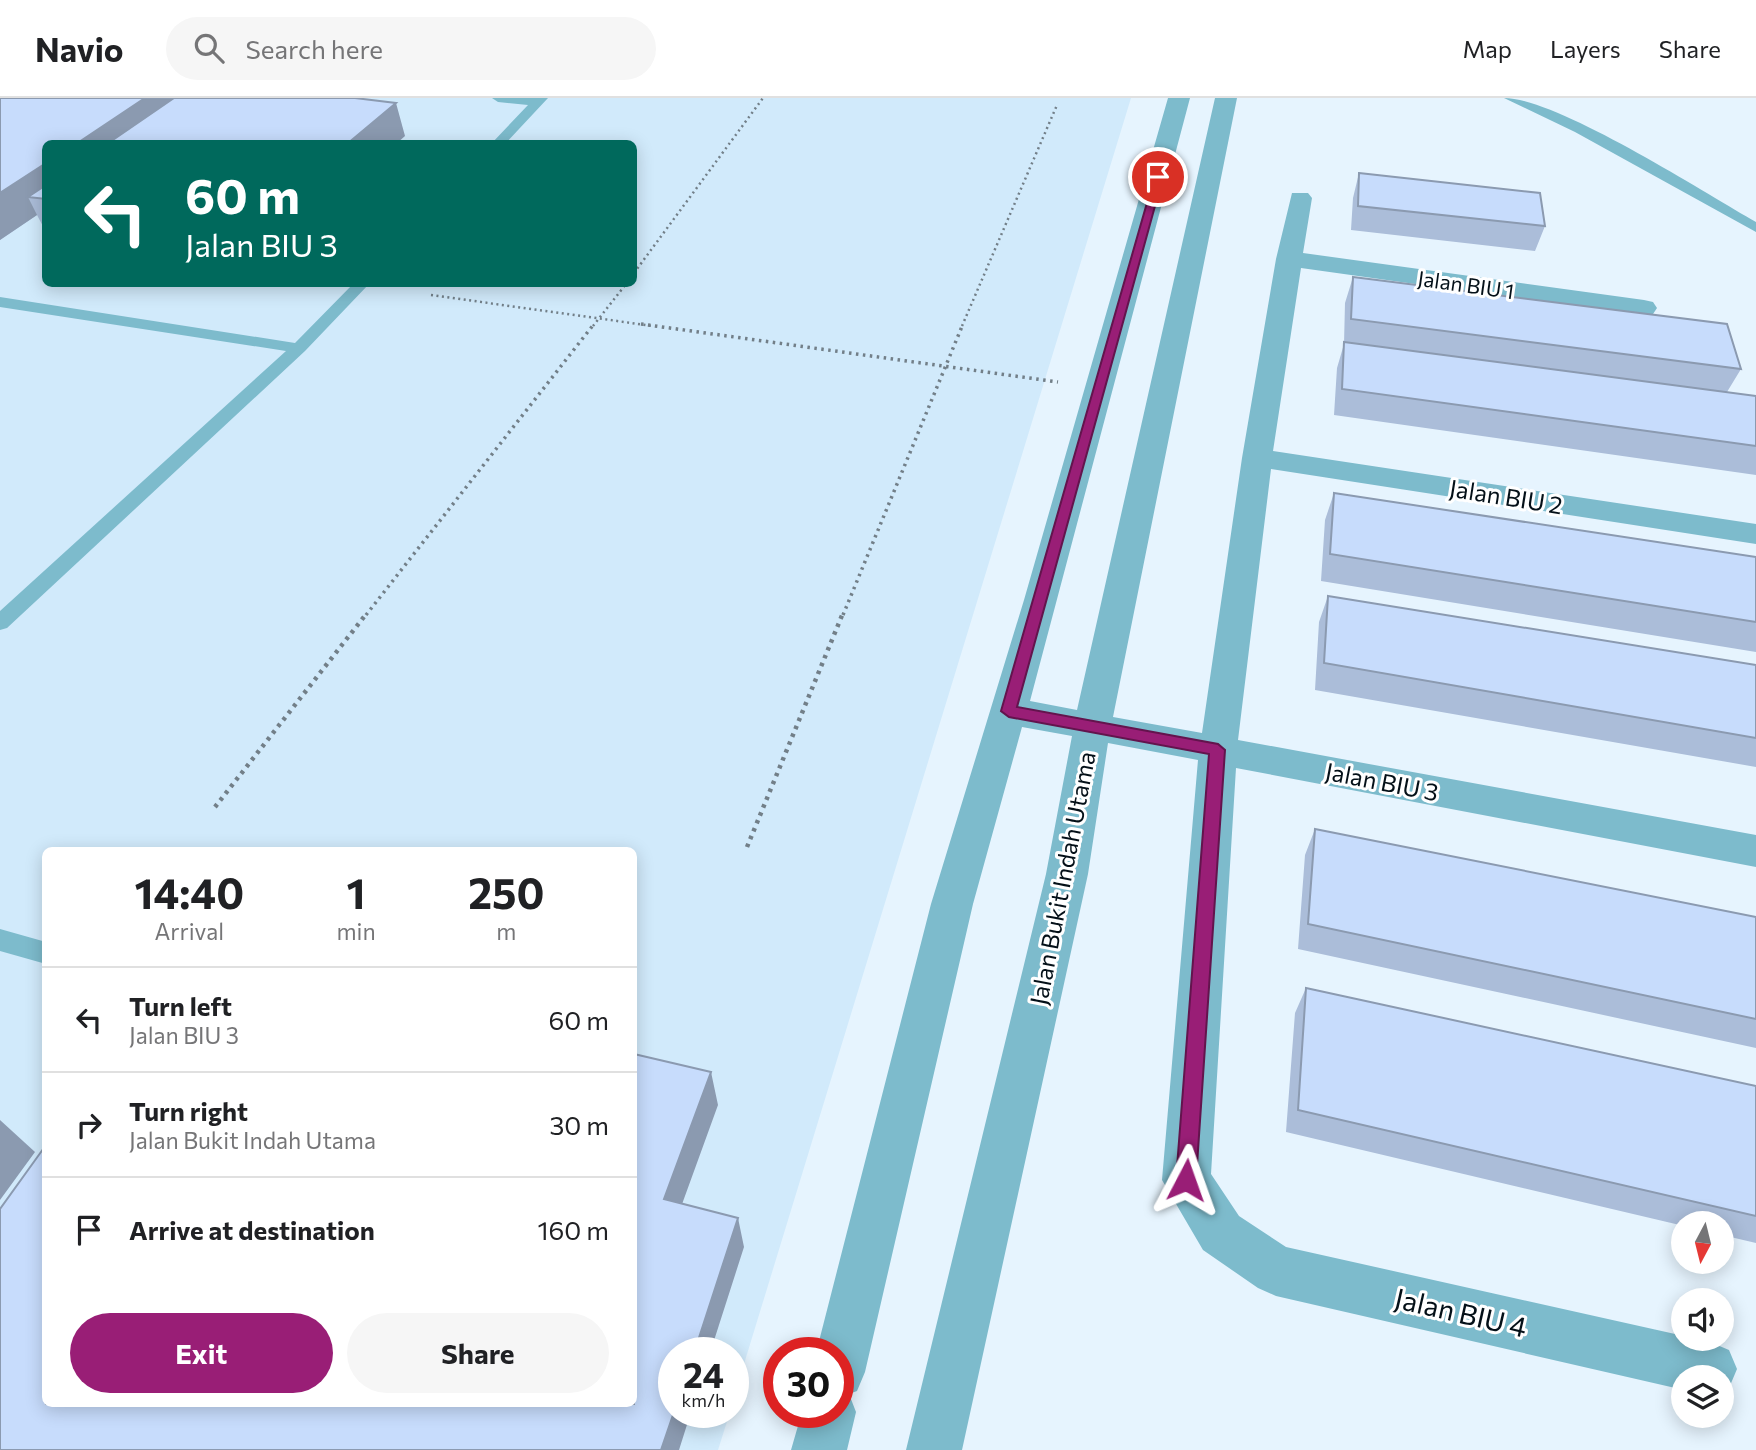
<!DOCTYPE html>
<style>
:root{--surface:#fff;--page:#f6f6f6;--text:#202124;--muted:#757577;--line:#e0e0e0;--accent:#991e76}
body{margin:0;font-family:Commissioner,sans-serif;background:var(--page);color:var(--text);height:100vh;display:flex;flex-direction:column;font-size:26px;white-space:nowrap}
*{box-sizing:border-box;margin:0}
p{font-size:23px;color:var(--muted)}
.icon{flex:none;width:38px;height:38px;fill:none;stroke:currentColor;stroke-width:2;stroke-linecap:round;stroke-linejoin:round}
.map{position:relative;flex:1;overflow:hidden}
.side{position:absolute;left:42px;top:749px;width:595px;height:560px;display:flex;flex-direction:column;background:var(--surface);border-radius:10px;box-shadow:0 4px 18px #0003}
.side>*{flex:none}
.guide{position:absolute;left:42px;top:42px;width:595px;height:147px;border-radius:10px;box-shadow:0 4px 18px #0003;background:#00695c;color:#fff;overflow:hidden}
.needle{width:46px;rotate:187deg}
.controls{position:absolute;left:1671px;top:1113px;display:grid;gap:14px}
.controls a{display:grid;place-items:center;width:63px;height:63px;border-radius:50%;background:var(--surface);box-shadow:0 4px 18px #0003;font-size:35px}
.speed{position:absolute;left:658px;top:1239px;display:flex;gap:14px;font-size:35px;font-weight:700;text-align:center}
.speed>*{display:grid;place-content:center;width:91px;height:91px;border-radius:50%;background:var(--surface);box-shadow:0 4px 18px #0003;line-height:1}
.speed small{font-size:18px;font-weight:400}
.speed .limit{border:10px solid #d22;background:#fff;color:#111}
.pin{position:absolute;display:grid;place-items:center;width:60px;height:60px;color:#fff;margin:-30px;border:4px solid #fff;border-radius:50%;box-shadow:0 2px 7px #0007}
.me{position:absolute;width:77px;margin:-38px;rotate:4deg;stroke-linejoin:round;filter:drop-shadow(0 0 5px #0008)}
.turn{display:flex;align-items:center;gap:24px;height:147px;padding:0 28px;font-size:32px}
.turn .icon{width:91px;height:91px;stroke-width:2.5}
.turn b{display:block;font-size:49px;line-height:60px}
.eta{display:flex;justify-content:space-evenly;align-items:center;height:119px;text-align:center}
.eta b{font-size:42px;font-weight:700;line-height:49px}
.action{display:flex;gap:14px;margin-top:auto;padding:14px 28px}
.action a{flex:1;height:80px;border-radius:42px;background:var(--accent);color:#fff;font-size:28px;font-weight:700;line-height:80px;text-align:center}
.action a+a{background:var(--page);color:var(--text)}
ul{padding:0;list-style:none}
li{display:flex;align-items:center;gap:21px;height:105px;padding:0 28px;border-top:2px solid var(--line)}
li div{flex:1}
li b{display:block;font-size:26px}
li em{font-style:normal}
header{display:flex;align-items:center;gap:42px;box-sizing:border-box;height:98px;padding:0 35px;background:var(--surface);border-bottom:2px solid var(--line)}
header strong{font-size:33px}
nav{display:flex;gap:38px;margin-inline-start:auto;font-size:24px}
.search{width:490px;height:63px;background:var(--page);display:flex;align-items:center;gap:18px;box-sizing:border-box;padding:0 24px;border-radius:38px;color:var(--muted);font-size:26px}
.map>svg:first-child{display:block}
.built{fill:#d1eafb;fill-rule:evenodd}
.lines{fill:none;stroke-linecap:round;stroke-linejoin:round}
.path-far2{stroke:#727f88;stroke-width:2.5;stroke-dasharray:2 3.5;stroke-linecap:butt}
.path-far1{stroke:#727f88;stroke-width:3.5;stroke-dasharray:2.5 4.5;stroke-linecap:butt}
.path{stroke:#727f88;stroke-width:4.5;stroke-dasharray:3.5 5;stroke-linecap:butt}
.service{fill:#7dbbcc;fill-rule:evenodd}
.minor{fill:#7dbbcc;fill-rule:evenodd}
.wall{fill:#abbdd9}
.shaded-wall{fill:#8b9ab0}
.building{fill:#c7dcfc;stroke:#8b9ab0;stroke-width:2}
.route{fill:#991e76;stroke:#63144d;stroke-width:2}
.labels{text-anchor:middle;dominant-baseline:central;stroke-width:6;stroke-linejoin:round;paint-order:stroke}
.far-street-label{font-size:21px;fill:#041018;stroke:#fff}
.street-label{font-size:24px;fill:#041018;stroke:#fff}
.near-street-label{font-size:28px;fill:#041018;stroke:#fff}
</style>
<header>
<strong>Navio</strong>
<div class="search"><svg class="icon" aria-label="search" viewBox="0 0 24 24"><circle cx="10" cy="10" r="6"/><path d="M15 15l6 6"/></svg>Search here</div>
<nav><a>Map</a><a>Layers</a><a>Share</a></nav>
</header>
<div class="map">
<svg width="1756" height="1352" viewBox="0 0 1756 1352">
<rect width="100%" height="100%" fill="#e6f4fe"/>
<path class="built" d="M0,0H1131L733,1302V1255H674V1314H730L718,1352H0ZM46,46H634V186H46ZM46,752H634V1306H46Z"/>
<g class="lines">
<path class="path-far2" d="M634,175L763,0
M431,197L653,228
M593,228L626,186
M962,228L1057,7"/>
<path class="path-far1" d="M641,226L1058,284
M366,517L594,226
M843,517L963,226"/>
<path class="path" d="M215,709L367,515
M747,749L843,515"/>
<path class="service" d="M492,0H548L505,46H491L528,7L498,4Z
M1504,0C1557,0 1703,94 1756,124V134L1575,34Z
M353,186H369L305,253L7,530L0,532V513L286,253L0,209V199L295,245Z
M0,831L46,844V866L0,853Z"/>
<path class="minor" d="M1168,0H1190L1030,603L1077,612L1215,0H1237L1113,619L1202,635L1242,360L1276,161L1292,95H1308L1312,100L1303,155L1644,202L1653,204L1657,210L1653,216L1644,218L1301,170L1273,353L1756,426V446L1271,371L1238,642L1756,737V769L1236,670L1211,1076L1239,1118L1286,1149L1684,1238V1241L1710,1244L1729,1252L1737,1271L1729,1290L1722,1293V1279H1684V1292L1276,1198L1258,1190L1203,1152L1162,1082L1198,662L1108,645L1088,776L962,1352H906L1046,776L1072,638L1022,629L973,806L865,1274L857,1293L849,1296L856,1314L847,1352H791L802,1314H838V1255H816L931,806L1024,502Z"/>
</g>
<path class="wall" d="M0,0L405,38L46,46V134L37,117L0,142Z
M1359,75L1545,128L1535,153L1351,132L1353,100Z
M1353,179L1741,271L1727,294L1756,298V377L1334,317L1337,270L1344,246L1345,205Z
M1334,395L1756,459V554L1321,483L1325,422Z
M1328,498L1756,567V669L1315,592L1319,524Z
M1315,731L1756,819V950L1298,851L1305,757Z
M1306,890L1756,988V1145L1722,1137V1125H1684V1128L1286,1034L1295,915Z"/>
<path class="shaded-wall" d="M145,0H181L141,46H76Z
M396,5L405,38L396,46H347Z
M46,65V101L28,99L37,117L0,142V95Z
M711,974L718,1007L673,1131L664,1101Z
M0,1022L35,1054L0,1102Z
M738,1120L744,1149L710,1255H694Z
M674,1314H691L679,1352H661Z"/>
<path class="building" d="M0,0H145L76,46H46V65L0,95Z
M174,0H355L396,5L347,46H107Z
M1359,75L1540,95L1545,128L1358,108Z
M46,87V101L28,99Z
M1353,179L1727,226L1741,271L1351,221Z
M1344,244L1756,298V348L1342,291Z
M1334,395L1756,459V524L1330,456Z
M1328,498L1756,567V640L1324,565Z
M1315,731L1756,819V921L1308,826Z
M1306,890L1756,988V1118L1298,1012Z
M634,956L711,974L664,1101L738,1120L694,1255H674V1314L661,1352H0V1111L46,1047V1306H634Z"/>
<path class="route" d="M1155,77L1163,79L1017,609L1218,646L1225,652L1196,1082L1193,1089L1186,1092L1179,1089L1176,1082L1209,656L1009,619L1001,613Z"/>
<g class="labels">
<g class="far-street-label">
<text transform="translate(1466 186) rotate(8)">Jalan BIU 1</text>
</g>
<g class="street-label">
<text transform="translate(1506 398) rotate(9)">Jalan BIU 2</text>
<text transform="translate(1382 683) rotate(11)">Jalan BIU 3</text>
<text transform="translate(1062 780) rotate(-79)">Jalan Bukit Indah Utama</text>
</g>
<g class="near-street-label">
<text transform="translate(1461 1214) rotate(13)">Jalan BIU 4</text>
</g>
</g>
</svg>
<div class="controls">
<a><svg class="needle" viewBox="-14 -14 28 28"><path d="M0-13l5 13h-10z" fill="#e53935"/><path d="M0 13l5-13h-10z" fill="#757577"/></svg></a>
<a><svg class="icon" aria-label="sound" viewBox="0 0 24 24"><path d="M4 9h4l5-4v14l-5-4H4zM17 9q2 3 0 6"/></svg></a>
<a><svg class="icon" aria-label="layers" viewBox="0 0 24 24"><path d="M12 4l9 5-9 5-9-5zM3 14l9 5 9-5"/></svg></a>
</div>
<div class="speed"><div>24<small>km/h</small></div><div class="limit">30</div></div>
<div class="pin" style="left:1158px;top:79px;background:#d93025"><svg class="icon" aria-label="arrive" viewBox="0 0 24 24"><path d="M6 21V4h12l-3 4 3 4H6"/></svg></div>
<svg class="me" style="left:1186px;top:1082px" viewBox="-20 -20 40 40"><path d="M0-17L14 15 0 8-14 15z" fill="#991e76" stroke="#fff" stroke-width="4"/></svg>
<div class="guide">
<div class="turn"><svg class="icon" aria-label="left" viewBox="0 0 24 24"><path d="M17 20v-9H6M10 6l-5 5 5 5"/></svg><div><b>60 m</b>Jalan BIU 3</div></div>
</div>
<section class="side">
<div class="eta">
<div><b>14:40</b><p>Arrival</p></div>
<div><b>1</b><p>min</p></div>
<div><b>250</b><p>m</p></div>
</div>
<ul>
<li><svg class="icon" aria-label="left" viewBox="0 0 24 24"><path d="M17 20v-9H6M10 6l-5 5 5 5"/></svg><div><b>Turn left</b><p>Jalan BIU 3</p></div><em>60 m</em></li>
<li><svg class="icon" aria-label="right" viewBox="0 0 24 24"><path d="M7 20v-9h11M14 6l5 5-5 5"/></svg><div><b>Turn right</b><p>Jalan Bukit Indah Utama</p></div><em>30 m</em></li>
<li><svg class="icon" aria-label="arrive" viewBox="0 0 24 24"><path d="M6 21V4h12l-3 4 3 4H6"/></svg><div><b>Arrive at destination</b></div><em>160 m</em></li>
</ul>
<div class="action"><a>Exit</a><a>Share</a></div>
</section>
</div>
